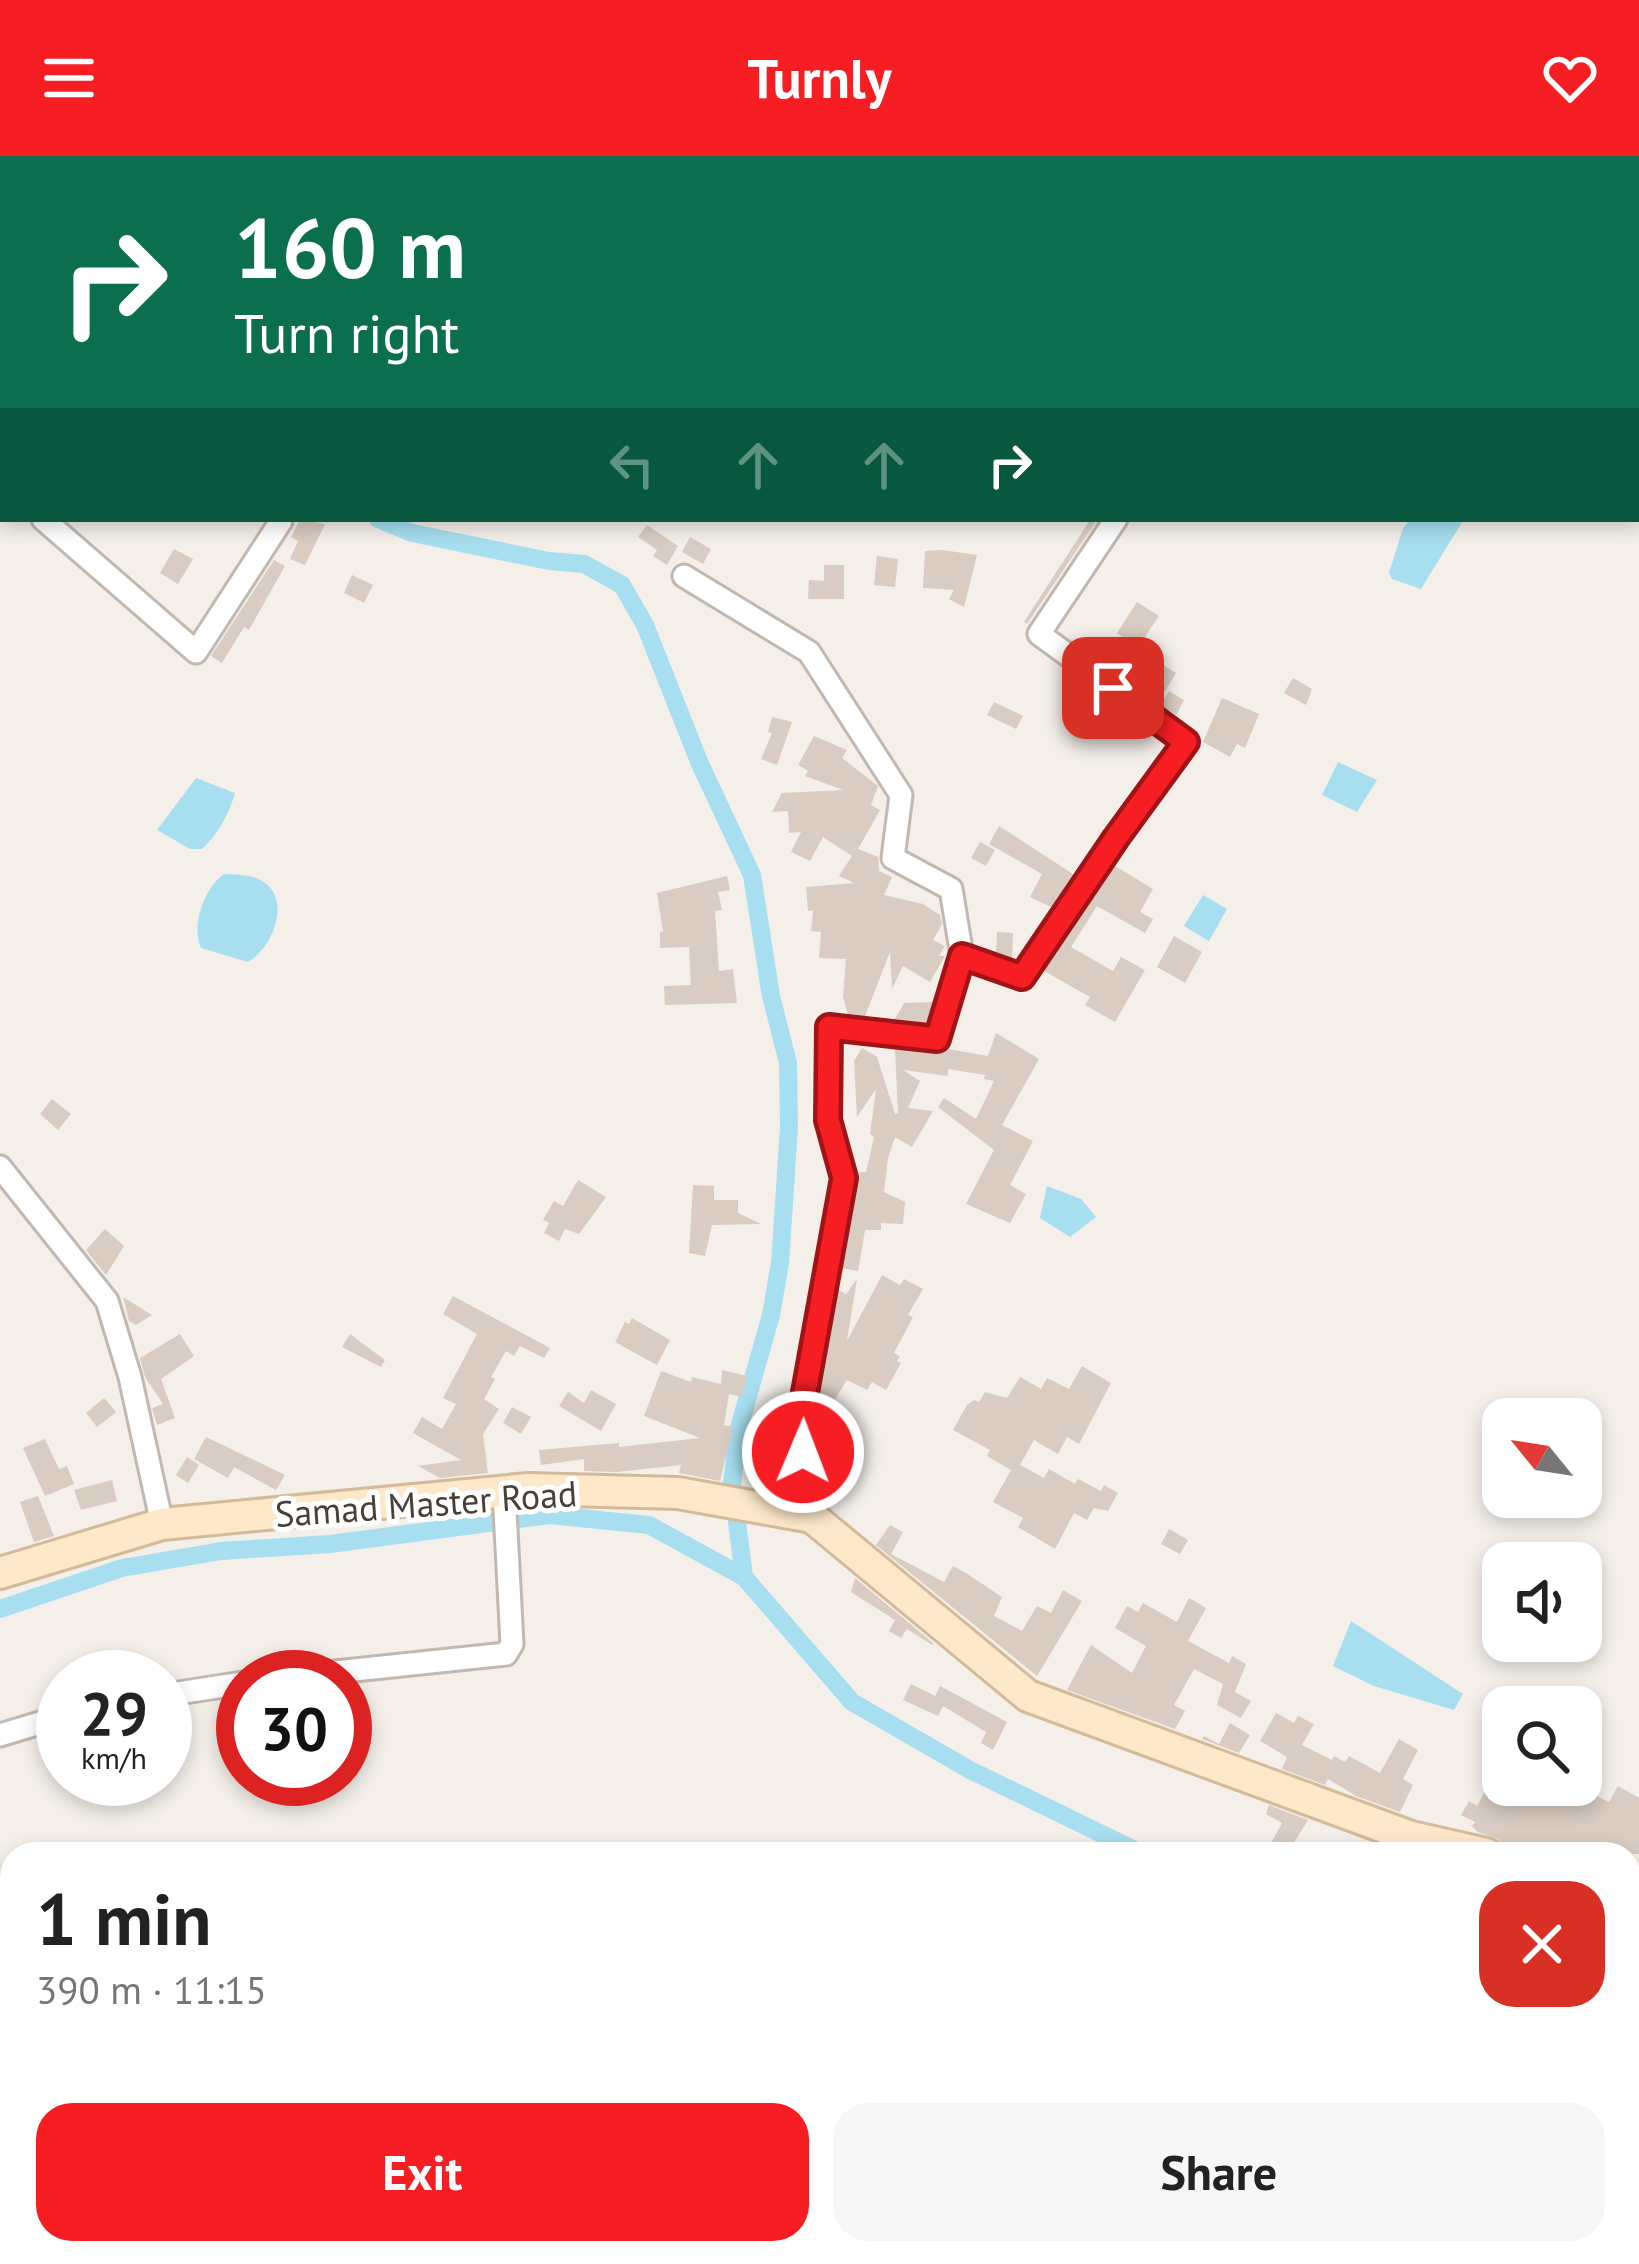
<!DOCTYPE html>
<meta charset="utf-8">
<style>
:root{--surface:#fff;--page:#f6f6f6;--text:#222;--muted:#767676;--accent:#f61e23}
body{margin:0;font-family:"PT Sans",sans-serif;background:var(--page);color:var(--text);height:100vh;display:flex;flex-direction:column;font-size:45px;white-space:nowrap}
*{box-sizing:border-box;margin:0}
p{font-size:39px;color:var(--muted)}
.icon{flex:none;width:66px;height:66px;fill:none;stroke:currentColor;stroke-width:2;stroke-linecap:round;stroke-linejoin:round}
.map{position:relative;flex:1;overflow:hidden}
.sheet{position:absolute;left:0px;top:1686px;width:1641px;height:423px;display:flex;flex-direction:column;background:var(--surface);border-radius:36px 36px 0 0;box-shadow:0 6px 18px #0003}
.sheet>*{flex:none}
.guide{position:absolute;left:0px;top:0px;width:1641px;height:366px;box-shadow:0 6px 18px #0003;background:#0b6e4f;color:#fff;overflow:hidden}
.needle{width:78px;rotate:300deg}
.controls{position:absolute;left:1482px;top:1242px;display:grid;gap:24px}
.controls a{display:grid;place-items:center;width:120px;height:120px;border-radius:24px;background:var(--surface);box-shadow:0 6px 18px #0003;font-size:60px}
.speed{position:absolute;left:36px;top:1494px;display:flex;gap:24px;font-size:60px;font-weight:700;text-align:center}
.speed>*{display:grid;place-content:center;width:156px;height:156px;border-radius:50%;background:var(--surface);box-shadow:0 6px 18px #0003;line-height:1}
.speed small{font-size:30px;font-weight:400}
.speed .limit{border:18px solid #d22;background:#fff;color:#111}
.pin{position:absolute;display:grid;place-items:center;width:102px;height:102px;color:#fff;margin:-51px;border-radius:24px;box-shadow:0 6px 18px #0006}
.me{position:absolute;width:132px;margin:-66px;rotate:1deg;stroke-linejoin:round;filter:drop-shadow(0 0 9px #0008)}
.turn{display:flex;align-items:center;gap:42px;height:252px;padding:0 36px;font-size:54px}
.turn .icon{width:156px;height:156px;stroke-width:2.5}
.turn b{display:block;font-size:84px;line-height:102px}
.lanes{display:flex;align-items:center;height:114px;padding:0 36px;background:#0003;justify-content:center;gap:60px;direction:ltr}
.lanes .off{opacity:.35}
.round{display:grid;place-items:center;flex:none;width:126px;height:126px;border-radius:36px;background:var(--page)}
.headline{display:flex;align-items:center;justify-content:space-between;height:204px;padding:0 36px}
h1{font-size:72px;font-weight:700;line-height:90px}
.primary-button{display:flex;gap:24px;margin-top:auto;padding:24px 36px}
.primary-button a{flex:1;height:138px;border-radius:36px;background:var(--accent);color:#fff;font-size:48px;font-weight:700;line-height:138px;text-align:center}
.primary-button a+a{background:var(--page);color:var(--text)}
header{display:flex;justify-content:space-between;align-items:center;height:156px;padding:0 36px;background:var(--accent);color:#fff;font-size:54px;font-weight:700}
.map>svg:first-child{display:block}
.water{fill:#a7def0}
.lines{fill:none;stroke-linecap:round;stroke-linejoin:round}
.canal{stroke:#a7def0;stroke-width:18}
.building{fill:#d9ccc2}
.street-casing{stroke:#c3b8af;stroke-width:27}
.secondary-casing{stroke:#d3ba99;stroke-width:36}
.street{stroke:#fff;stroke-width:21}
.secondary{stroke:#fee8ca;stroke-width:30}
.route-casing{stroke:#a01417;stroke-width:30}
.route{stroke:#f61e23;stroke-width:21}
.labels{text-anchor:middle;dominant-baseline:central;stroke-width:10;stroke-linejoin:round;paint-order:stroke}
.street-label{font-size:36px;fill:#483f37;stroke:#fff}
</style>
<header><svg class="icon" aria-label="menu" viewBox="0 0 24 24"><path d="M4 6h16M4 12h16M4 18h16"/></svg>Turnly<svg class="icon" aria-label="heart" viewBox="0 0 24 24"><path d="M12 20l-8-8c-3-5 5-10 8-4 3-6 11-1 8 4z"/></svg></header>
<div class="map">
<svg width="1639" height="2108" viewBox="0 0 1639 2108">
<rect width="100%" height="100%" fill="#f4efe9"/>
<path class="water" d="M1411,363H1464L1421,433L1392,423L1389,417L1403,372Z
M1338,606L1377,624L1357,656L1322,639Z
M196,622L235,637C229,658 218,678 202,693H190L157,674Z
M224,718C237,719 251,718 262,725C293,743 272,793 248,806L201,792C191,770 204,732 224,718Z
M1203,739L1227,753L1209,785L1184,770Z
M1047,1030L1081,1043L1096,1061L1070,1081L1040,1062Z
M1351,1465L1463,1538L1454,1554L1374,1530L1333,1510Z"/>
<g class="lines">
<path class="canal" d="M87,3V0
M378,363L412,377L549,405L584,408L622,429L645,469L700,608L752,719L771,840L788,907L789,971L780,1107L771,1159L739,1272L732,1327L744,1421L852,1546L970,1614L1143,1698
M0,1453L122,1412L221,1395L330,1388L549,1359L649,1369L744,1421
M1629,1858L1639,1861"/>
</g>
<path class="building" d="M300,363L325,368L305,409L290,403L298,385L291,381Z
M1090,364L1095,367L1027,468L1024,466Z
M647,369L678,390L667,409L653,400L657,394L638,381Z
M690,381L711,393L703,408L682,396Z
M174,393L193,403L178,428L160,417Z
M942,394L977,399L964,451L949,443L954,434L923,432L925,395Z
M877,400L898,403L895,431L874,429Z
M274,404L285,410L249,474L244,471L222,507L211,500Z
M824,409H844V443H808L809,424L824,425Z
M352,419L373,429L364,447L344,437Z
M1137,446L1159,460L1138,491L1117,477Z
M1139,494L1176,517L1165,535L1128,511Z
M1293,522L1312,533L1306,549L1284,537Z
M1169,535L1184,544L1176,559L1161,549Z
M1222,542L1259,558L1245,592L1237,588L1230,601L1203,586Z
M994,546L1023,560L1016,573L987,559Z
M772,561L792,566L777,609L761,603L772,577L768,576Z
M814,580L847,594L842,602L878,630L871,649L880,654L858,693L878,701L879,715L892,721L884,739L923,748L940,759L942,768L933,784L945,790L939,800H945L930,826L903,810L892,833L890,796L865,860L848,858L843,841L846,803L819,802L821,776L811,775L813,754L808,755L806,731L854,727L839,720L852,700L823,681L810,705L791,696L801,676L789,677L788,655L772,656L782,637L843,634L805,620L808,615L798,609Z
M999,670L1073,718L1051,751L1030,741L1042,718L989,688Z
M980,686L995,694L986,710L971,702Z
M1115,710L1153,733L1140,756L1153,763L1145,777L1097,750L1071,791L1113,815L1121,801L1145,814L1115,866L1085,849L1090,841L1044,815Z
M727,720L730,734L718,736L722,754L715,755L719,815L733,813L737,847L665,849L664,830L691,829L689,791L660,792V776H663L657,737Z
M997,776L1013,777L1012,802L996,796Z
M1174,780L1202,796L1185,827L1157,811Z
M933,846L926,867L895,863L904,847Z
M996,877L1039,903L1002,969L1033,985L1010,1029L1026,1038L1010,1067L966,1048L994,994L938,951L944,942L976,963L994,925L984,923L985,919L948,913V920L903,914L920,925L908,952L933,955L912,991L895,981L888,1002L884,1036L905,1046L903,1068L881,1067V1074H865L858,1115L842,1112L859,1016H866L874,981L870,978L876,933L857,961L854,905L862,892L877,901L895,958L898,957L895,893L936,898L948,893L988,900Z
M52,943L71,958L58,974L40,958Z
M578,1024L606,1041L579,1078L565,1073L559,1085L544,1077L549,1067L543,1064L554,1045L563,1050Z
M693,1029L714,1030V1044H738V1057L761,1068L712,1069L705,1100L689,1097Z
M105,1073L124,1090L106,1119L86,1094Z
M882,1119L900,1129L904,1123L923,1133L908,1159L913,1161L894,1197L900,1200L897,1205L901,1207L886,1234L872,1226L867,1234L847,1224L829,1253L817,1247L838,1134L846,1138L857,1123L847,1185Z
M453,1140L550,1192L544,1202L520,1190L514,1200L506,1195L491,1221L495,1223L484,1243L499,1253L483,1278L488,1317L440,1322L418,1310L461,1304L413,1277L422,1261L442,1273L456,1248L443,1242L477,1178L443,1158Z
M123,1141L152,1159L136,1169L129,1165Z
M632,1162L670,1184L657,1209L615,1186L625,1166L629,1168Z
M180,1178L194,1200L161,1223L175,1262L157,1269L152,1252L163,1248L145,1221L140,1202Z
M350,1178L385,1204L381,1211L342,1191Z
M1082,1210L1111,1227L1079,1288L1067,1281L1058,1298L1034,1284L1020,1309L1044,1322L1049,1313L1075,1328L1078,1323L1101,1335L1104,1329L1118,1337L1108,1355L1094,1352L1087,1364L1074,1357L1055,1393L1018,1371L1023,1362L993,1346L1011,1314L987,1300L990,1294L953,1274L967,1249L974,1244L979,1246L985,1236L1007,1242L1020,1221L1041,1233L1047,1222L1069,1233Z
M722,1214L747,1220L742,1241L729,1238L724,1269L733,1271L720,1325L679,1317L681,1309L617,1316L584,1315V1303L541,1309L539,1294L619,1287V1291L700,1282L644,1260L661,1215L691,1226L692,1221L721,1228Z
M591,1234L616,1248L601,1275L559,1250L568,1236L584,1247Z
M104,1242L116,1256L97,1271L86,1257Z
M512,1251L531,1261L521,1278L503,1267Z
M206,1281L285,1319L276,1334L234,1311L228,1322L194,1303Z
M45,1283L59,1313L67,1310L74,1328L45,1340L23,1292Z
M187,1301L199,1309L188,1327L176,1319Z
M112,1324L117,1345L81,1354L74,1334Z
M38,1340L54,1380L34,1386L20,1346Z
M890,1369L903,1376L891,1398L944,1426L953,1410L966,1417L1002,1441L994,1460L1022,1475L1037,1450L1051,1457L1063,1434L1082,1445L1037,1520L876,1389Z
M1169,1373L1188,1384L1180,1398L1161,1388Z
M855,1422L933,1487L932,1489L907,1473L901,1482L889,1475L895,1464L851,1436Z
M1189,1442L1206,1452L1188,1485L1229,1507L1232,1500L1246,1508L1235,1536L1251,1545L1241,1562L1217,1549L1223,1528L1194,1513L1174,1549L1185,1555L1175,1573L1067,1534L1091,1489L1132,1517L1146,1490L1115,1472L1127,1450L1138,1456L1143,1447L1177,1466Z
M911,1528L935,1540L940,1530L1007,1566L993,1594L981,1587L986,1576L943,1550L938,1560L903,1544Z
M1276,1557L1294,1567L1298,1560L1314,1568L1302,1589L1332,1604L1334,1600L1345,1606L1349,1600L1380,1617L1399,1583L1418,1594L1403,1623L1413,1629L1400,1656L1356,1640L1328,1623L1325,1629L1282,1613L1287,1601L1260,1585Z
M1230,1567L1250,1579L1239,1597L1202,1583L1204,1580L1219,1588Z
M1494,1619L1503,1624V1629H1518L1532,1637L1536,1629L1549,1635L1556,1629L1576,1639L1580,1632L1609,1646L1618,1630L1639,1642V1698H1505L1498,1683L1478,1676L1472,1670L1475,1666L1461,1659L1469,1645L1477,1650Z
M1269,1649L1308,1664L1287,1698H1265L1282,1667L1266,1658Z"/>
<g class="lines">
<g class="street-casing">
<path id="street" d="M143,3L144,0
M1638,8L1639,6
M0,320L3,315
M43,363L196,496L281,365
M684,420L809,496L901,639L893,702L951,733L962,800
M0,1011L107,1145L130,1221L162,1368
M812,1361L799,1264L844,1022L828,965L829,871L937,883L962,800L1022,821L1116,682L1187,586L1039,478L1116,363
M288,1521L506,1498L512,1488L504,1335
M165,1539L243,1527
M0,1579L63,1560"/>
</g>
<g class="secondary-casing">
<path id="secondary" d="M0,1417L162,1368L528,1333L678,1337L812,1361L1028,1540L1411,1681L1486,1698
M1629,1730L1639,1732"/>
</g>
<use href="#street" class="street"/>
<use href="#secondary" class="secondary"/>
</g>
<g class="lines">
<g class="route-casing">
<path id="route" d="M803,1296L800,1264L844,1022L828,964L829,871L937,883L962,800L1022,821L1116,682L1186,586L1113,532"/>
</g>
<use href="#route" class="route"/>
</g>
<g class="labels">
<g class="street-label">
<text transform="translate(426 1347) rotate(-4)">Samad Master Road</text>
</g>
</g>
</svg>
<div class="controls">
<a><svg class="needle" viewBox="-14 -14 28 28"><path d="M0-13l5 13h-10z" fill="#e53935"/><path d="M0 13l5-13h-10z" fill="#767676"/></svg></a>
<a><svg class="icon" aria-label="sound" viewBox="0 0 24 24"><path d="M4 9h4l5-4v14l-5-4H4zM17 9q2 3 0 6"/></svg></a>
<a><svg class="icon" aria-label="search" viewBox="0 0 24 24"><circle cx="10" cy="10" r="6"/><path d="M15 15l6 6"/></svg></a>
</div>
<div class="speed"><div>29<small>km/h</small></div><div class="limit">30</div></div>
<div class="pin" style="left:1113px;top:532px;background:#d93025"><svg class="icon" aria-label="arrive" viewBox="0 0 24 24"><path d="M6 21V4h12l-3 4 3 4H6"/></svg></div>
<svg class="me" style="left:803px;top:1296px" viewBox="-20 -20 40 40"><circle r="17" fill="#f61e23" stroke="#fff" stroke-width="3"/><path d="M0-11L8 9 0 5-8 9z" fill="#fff"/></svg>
<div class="guide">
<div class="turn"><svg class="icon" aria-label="right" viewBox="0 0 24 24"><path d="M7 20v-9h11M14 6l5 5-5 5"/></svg><div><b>160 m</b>Turn right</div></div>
<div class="lanes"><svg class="icon off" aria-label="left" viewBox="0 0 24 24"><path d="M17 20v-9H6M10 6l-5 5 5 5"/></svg><svg class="icon off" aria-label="ahead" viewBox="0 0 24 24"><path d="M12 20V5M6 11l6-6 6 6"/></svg><svg class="icon off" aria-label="ahead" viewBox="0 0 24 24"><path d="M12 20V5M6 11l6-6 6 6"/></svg><svg class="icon" aria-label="right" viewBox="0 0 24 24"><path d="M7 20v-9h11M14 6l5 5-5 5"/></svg></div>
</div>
<section class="sheet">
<div class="headline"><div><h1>1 min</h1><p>390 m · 11:15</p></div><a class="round" style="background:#d93025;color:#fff"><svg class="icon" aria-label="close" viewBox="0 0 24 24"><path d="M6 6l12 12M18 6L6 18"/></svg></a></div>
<div class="primary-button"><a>Exit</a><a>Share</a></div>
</section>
</div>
